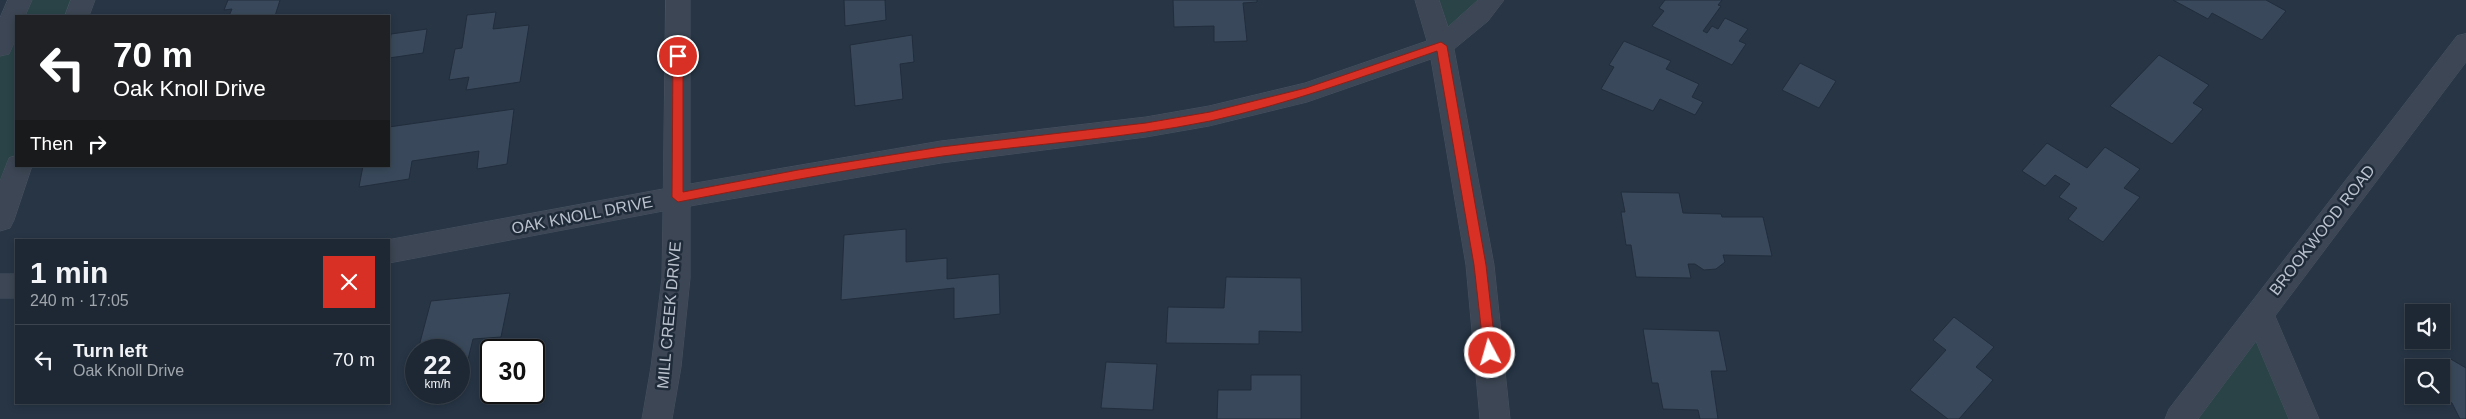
<!DOCTYPE html>
<meta charset="utf-8">
<style>
:root{--surface:#1d2834;--page:#2a3440;--text:#f1f3f6;--muted:#a0a6ac;--line:#3b444f}
body{margin:0;font-family:Helvetica,sans-serif;background:var(--page);color:var(--text);height:100vh;display:flex;flex-direction:column;font-size:19px;white-space:nowrap}
*{box-sizing:border-box;margin:0}
p{font-size:16px;color:var(--muted)}
.icon{flex:none;width:28px;height:28px;fill:none;stroke:currentColor;stroke-width:2;stroke-linecap:round;stroke-linejoin:round}
.map{position:relative;flex:1;overflow:hidden}
.sheet{position:absolute;left:15px;top:239px;width:375px;height:165px;display:flex;flex-direction:column;background:var(--surface);border-radius:0px;box-shadow:0 2px 8px #0003,0 0 0 1px var(--line)}
.sheet>*{flex:none}
.top-card{position:absolute;left:15px;top:15px;width:375px;height:152px;border-radius:0px;box-shadow:0 2px 8px #0003,0 0 0 1px var(--line);background:#202124;color:#fff;overflow:hidden}
.fabs{position:absolute;left:2405px;top:304px;display:grid;gap:10px}
.fabs a{display:grid;place-items:center;width:45px;height:45px;border-radius:0px;background:var(--surface);box-shadow:0 2px 8px #0003,0 0 0 1px var(--line);font-size:25px}
.speed{position:absolute;left:405px;top:339px;display:flex;gap:10px;font-size:25px;font-weight:700;text-align:center}
.speed>*{display:grid;place-content:center;width:65px;height:65px;border-radius:50%;background:var(--surface);box-shadow:0 2px 8px #0003,0 0 0 1px var(--line);line-height:1}
.speed small{font-size:12px;font-weight:400}
.speed .limit{border:2px solid #111;border-radius:8px;background:#fff;color:#111}
.pin{position:absolute;display:grid;place-items:center;width:42px;height:42px;color:#fff;margin:-21px;border:2px solid #fff;border-radius:50%;box-shadow:0 1px 5px #0007}
.me{position:absolute;width:55px;margin:-28px;rotate:354deg;stroke-linejoin:round;filter:drop-shadow(0 0 4px #0008)}
.turn{display:flex;align-items:center;gap:18px;height:105px;padding:0 15px;font-size:22px}
.turn .icon{width:65px;height:65px;stroke-width:2.5}
.turn b{display:block;font-size:35px;line-height:42px}
.then{display:flex;align-items:center;height:48px;padding:0 15px;background:#0003;gap:10px;font-size:19px}
.round{display:grid;place-items:center;flex:none;width:52px;height:52px;border-radius:0px;background:var(--page)}
.headline{display:flex;align-items:center;justify-content:space-between;height:85px;padding:0 15px}
h1{font-size:30px;font-weight:800;line-height:38px}
ul{padding:0;list-style:none}
li{display:flex;align-items:center;gap:15px;height:70px;padding:0 15px;border-top:1px solid var(--line)}
li div{flex:1}
li b{display:block;font-size:19px}
li em{font-style:normal}
.map>svg:first-child{display:block}
.green{fill:#294346}
.building{fill:#39495b;stroke:#222d3c}
.lines{fill:none;stroke-linecap:round;stroke-linejoin:round}
.minor-casing{stroke:#485261;stroke-width:1}
.minor{fill:#3c4654;fill-rule:evenodd}
.route{fill:#d93025;stroke:#8d1f18}
.labels{text-anchor:middle;dominant-baseline:central;stroke-width:5;stroke-linejoin:round;paint-order:stroke}
.street-label{font-size:16px;fill:#bac2ce;stroke:#202b3a}
</style>
<div class="map">
<svg width="2466" height="419" viewBox="0 0 2466 419">
<rect width="100%" height="100%" fill="#273545"/>
<path class="green" d="M20,0H83L77,16H16V166L0,219V47Z
M1427,0H1492L1441,46Z
M2259,313L2304,419H2180Z"/>
<path class="building" d="M228,0H280L275,16H229L232,9L224,10Z
M844,0H885L886,20L845,26Z
M1173,0H1257V2L1243,3L1247,41L1214,42V26L1174,27Z
M1665,0H1722L1718,5L1721,6L1703,31L1707,33L1712,26L1718,29L1725,18L1748,29L1739,41L1746,44L1732,65L1652,26L1664,11L1659,8Z
M2173,0H2266L2286,11L2262,40L2212,13L2208,19Z
M496,12L493,29L529,25L520,82L466,90L469,77L449,80L455,49L462,48L467,15Z
M427,29L423,53L389,58L391,34Z
M912,35L914,62L900,64L903,99L855,106L850,45Z
M1624,41L1671,61L1666,69L1699,84L1692,97L1703,102L1695,115L1660,99L1653,111L1601,89L1614,67L1609,65Z
M2159,55L2209,85L2193,103L2203,109L2172,144L2110,106Z
M1800,63L1836,81L1819,108L1782,90Z
M514,109L507,164L477,169L479,151L412,161L409,179L359,187L363,166H389V127Z
M2047,143L2087,168L2105,147L2140,169L2124,188L2140,197L2103,242L2068,219L2077,208L2059,197L2070,184L2055,175L2045,186L2022,171Z
M1621,192L1679,193L1683,213L1721,214L1722,217H1763L1772,256L1723,255L1725,262L1716,269L1704,270L1695,264H1688L1691,278L1636,277L1631,245H1626L1621,212H1625Z
M906,229V262L947,258V279L999,274L1000,314L954,319V288L841,300L844,235Z
M1226,277L1301,278L1302,332L1259,331V344L1166,343L1168,307L1224,308Z
M510,293L501,337L473,339L462,384H459V350H418L431,301Z
M1954,317L1994,347L1976,367L1993,380L1959,419H1948L1910,390L1946,350L1933,340Z
M1643,329L1719,331L1727,371H1711L1718,419H1700L1698,410L1663,409L1658,383H1652Z
M416,357V389L408,390Z
M2449,358L2466,368V419H2460L2452,403L2439,395H2441V368Z
M1106,362L1157,364L1153,410L1101,408Z
M1251,375H1301V419H1217L1218,390H1251Z"/>
<g class="lines">
<g class="minor-casing">
<path id="minor" d="M8,0H32L25,16H16V38L9,54L0,56V18Z
M71,0H95L89,16H65Z
M666,0H690V184L941,141L1146,117L1209,106L1305,83L1427,41L1415,0H1439L1448,27L1478,0H1504L1488,21L1454,49L1494,265L1510,419H1480L1466,265L1431,59L1307,102L1209,126L1146,137L941,163L690,206V278L681,367L672,419H642L651,367L662,278L663,211L389,263V240H387L663,189Z
M2466,34V62L2275,316L2319,419H2289L2256,341L2198,419H2165L2169,409L2457,36Z
M16,156V166H32L14,220L10,228L0,231V181L9,158Z
M0,274H16V298H0Z"/>
</g>
<use href="#minor" class="minor"/>
</g>
<path class="route" d="M1441,42L1447,46L1486,265L1496,353L1490,358L1484,353L1474,265L1437,51C1362,77 1288,104 1210,121C1122,139 1032,144 943,156C854,168 766,185 678,202L672,197L673,56L678,52L683,56V192L798,170L941,147L1146,123L1210,112L1306,88Z"/>
<g class="labels">
<g class="street-label">
<text transform="translate(582 215) rotate(-11)">OAK KNOLL DRIVE</text>
<text transform="translate(2322 230) rotate(-52)">BROOKWOOD ROAD</text>
<text transform="translate(669 315) rotate(-85)">MILL CREEK DRIVE</text>
</g>
</g>
</svg>
<div class="fabs">
<a><svg class="icon" aria-label="sound" viewBox="0 0 24 24"><path d="M4 9h4l5-4v14l-5-4H4zM17 9q2 3 0 6"/></svg></a>
<a><svg class="icon" aria-label="search" viewBox="0 0 24 24"><circle cx="10" cy="10" r="6"/><path d="M15 15l6 6"/></svg></a>
</div>
<div class="speed"><div>22<small>km/h</small></div><div class="limit">30</div></div>
<div class="pin" style="left:678px;top:56px;background:#d93025"><svg class="icon" aria-label="arrive" viewBox="0 0 24 24"><path d="M6 21V4h12l-3 4 3 4H6"/></svg></div>
<svg class="me" style="left:1490px;top:353px" viewBox="-20 -20 40 40"><circle r="17" fill="#d93025" stroke="#fff" stroke-width="3"/><path d="M0-11L8 9 0 5-8 9z" fill="#fff"/></svg>
<div class="top-card">
<div class="turn"><svg class="icon" aria-label="left" viewBox="0 0 24 24"><path d="M17 20v-9H6M10 6l-5 5 5 5"/></svg><div><b>70 m</b>Oak Knoll Drive</div></div>
<div class="then">Then<svg class="icon" aria-label="right" viewBox="0 0 24 24"><path d="M7 20v-9h11M14 6l5 5-5 5"/></svg></div>
</div>
<section class="sheet">
<div class="headline"><div><h1>1 min</h1><p>240 m · 17:05</p></div><a class="round" style="background:#d93025;color:#fff"><svg class="icon" aria-label="close" viewBox="0 0 24 24"><path d="M6 6l12 12M18 6L6 18"/></svg></a></div>
<ul>
<li><svg class="icon" aria-label="left" viewBox="0 0 24 24"><path d="M17 20v-9H6M10 6l-5 5 5 5"/></svg><div><b>Turn left</b><p>Oak Knoll Drive</p></div><em>70 m</em></li>
</ul>
</section>
</div>
